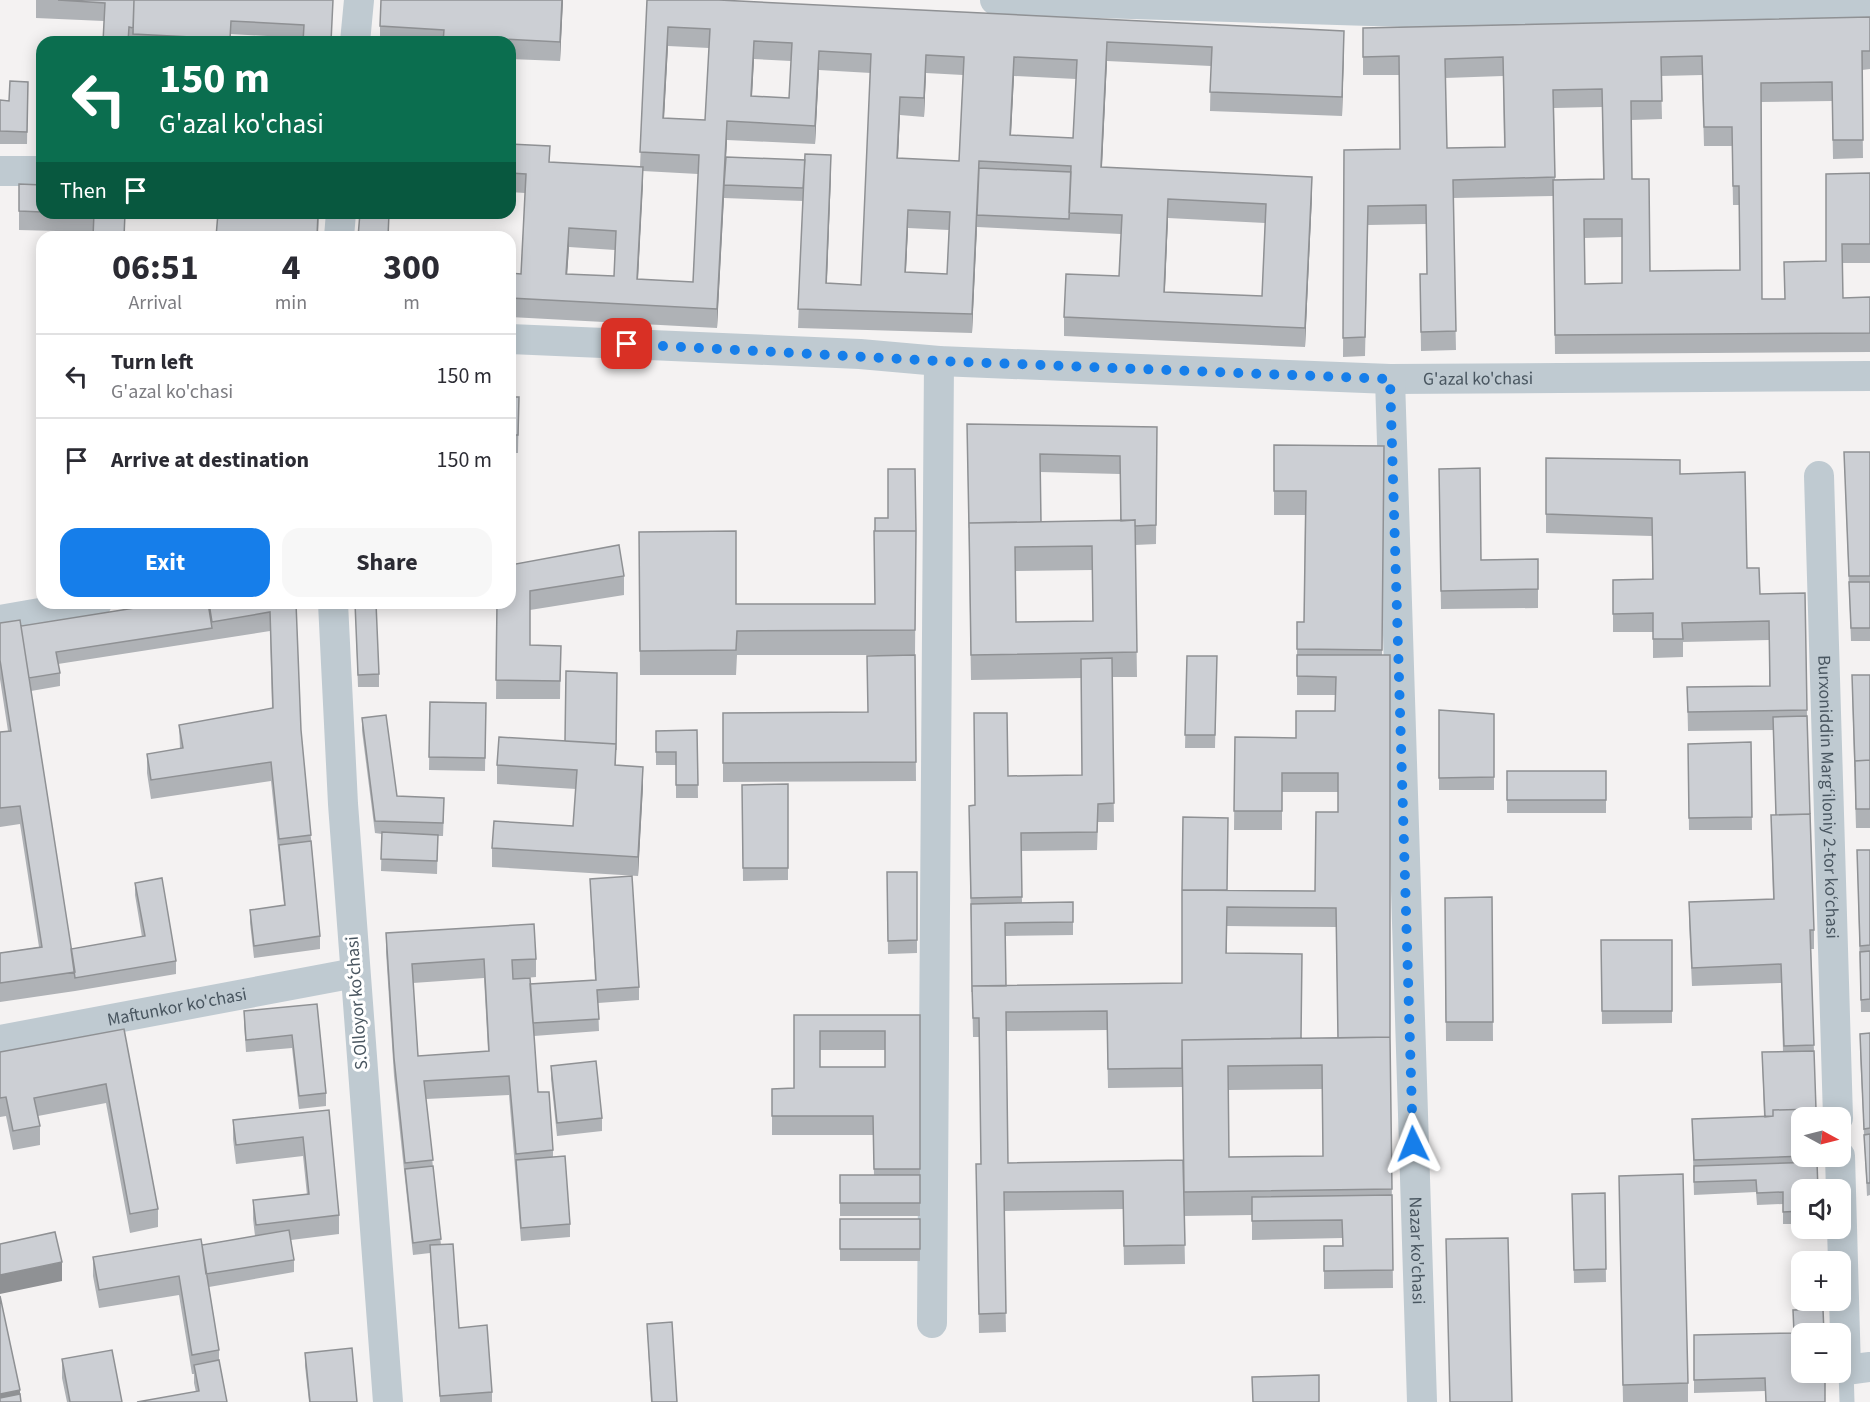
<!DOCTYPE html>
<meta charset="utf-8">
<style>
:root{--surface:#fff;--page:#f7f7f7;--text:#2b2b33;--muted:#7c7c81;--line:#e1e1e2;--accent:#167eea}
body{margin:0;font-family:"Source Sans 3",sans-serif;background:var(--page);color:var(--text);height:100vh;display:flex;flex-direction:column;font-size:22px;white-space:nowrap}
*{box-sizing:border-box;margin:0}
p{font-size:20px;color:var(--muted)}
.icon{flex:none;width:33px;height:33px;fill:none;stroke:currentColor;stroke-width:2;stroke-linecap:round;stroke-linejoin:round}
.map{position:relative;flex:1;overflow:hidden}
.sheet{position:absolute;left:36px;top:231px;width:480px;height:378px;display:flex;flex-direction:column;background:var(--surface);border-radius:18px;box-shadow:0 3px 15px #0003}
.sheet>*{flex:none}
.guide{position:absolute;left:36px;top:36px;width:480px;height:183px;border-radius:18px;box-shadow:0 3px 15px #0003;background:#0b6e4f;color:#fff;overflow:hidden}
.needle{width:39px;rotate:97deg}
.controls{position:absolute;left:1791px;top:1107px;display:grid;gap:12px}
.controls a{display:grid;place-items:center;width:60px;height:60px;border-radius:12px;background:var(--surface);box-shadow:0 3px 15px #0003;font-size:30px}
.pin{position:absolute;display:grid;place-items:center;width:51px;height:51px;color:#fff;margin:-26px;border-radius:12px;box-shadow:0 3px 9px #0006}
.me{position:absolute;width:66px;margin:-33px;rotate:358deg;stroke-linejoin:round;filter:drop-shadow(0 0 4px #0008)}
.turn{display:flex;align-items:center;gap:21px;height:126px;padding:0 24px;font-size:27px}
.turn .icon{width:78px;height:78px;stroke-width:2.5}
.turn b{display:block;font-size:42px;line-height:51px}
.then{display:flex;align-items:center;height:57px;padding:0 24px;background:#0003;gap:12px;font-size:22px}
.eta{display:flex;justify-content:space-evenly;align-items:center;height:102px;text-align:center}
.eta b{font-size:36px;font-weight:700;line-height:42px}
.cta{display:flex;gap:12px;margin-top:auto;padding:12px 24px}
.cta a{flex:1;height:69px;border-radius:18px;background:var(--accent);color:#fff;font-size:24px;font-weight:700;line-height:69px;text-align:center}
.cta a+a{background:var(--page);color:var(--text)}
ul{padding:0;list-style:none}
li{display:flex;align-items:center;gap:18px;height:84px;padding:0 24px;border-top:2px solid var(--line)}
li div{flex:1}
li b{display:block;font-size:22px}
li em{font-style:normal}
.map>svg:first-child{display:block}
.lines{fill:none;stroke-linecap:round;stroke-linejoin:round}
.service{stroke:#bfcad1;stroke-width:15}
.minor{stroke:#bfcad1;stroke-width:30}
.wall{fill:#afb2b6;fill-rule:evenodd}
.shaded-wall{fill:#8f9194}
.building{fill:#cccfd4;stroke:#8f9194;stroke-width:1.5;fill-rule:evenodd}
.route{stroke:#167eea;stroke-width:10;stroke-dasharray:0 18}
.labels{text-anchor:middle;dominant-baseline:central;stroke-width:6;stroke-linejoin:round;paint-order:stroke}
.street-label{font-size:18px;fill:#495660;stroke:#fff}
</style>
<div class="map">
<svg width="1870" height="1402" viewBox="0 0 1870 1402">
<rect width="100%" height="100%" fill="#f4f2f2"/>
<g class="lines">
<path class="service" d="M1846,1370L1847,1402"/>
<g class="minor">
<path d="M995,0L1505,15L1870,5"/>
<path d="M355,42L359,0"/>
<path d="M0,171H42"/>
<path d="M339,237L341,213"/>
<path id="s1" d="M510,339L860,354L939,361L1390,379L1870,376"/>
<path id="s2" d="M1390,379L1422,1402"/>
<path id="s3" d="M1819,476L1838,1118"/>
<path d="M333,603L343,804L388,1402"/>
<path d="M0,620L97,603"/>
<path id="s4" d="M0,1040L355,973"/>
<path d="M1840,1156L1846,1370L1870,1367"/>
<path d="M932,1323L939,361"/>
</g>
</g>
<path class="wall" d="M36,0H333L303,38L231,34L230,42H103L104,21L36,18Z
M563,0L560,61L510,59V42H380V26Z
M647,0L1344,49L1342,116L1210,111L1211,66L1107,61L1102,167L1312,196L1305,347L1064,336V317L1119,276L1121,234L977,227L972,333L798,328L803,201L724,198L717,328L510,317V273L521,274L525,193L510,192V144L550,162L640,167ZM668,46L709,48L705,120L664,118ZM754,59L791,61L789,98L752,96ZM819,70L871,73L861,285L827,283L831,174L726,157L727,140L815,144ZM926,73L963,75L959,161L898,158L900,115L924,117ZM1014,76L1076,79L1073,138L1011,135ZM643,171L698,174L693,282L638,279ZM1168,218L1265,223L1262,296L1165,292ZM908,228L949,230L947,274L906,272ZM569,247L615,250L614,276L567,274Z
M1870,17V69L1862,70L1863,158L1833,159L1832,101L1761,102L1762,299H1785L1826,261L1870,173V263H1842L1843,298L1870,297V352L1555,354L1553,196L1453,198L1456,350L1421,351L1420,274H1427L1426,224L1368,225L1365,356L1343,357L1344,150L1400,149L1399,75H1363V28ZM1702,75L1704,146H1732L1733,205H1739L1740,270L1650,271L1632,179L1631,120L1662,119L1661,76ZM1503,76L1504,147L1447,148L1445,78ZM1602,107L1603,179L1555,180L1554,108ZM1622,237V283L1585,284L1584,238Z
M28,82L27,144H0V100L9,101Z
M19,184L42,185V213H125L93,232L19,230Z
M218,213H319L318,237H216Z
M510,397H519L518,453H510Z
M967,424L1157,427L1156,544L1135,545L1137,677H1112L1114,822H1098L1097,850L1021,851L1022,903L1073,902V935L1005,936L1006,986L1182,983L1227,890L1315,891L1338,812V792H1282V830H1234L1235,737L1296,738L1335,711V695H1297V622H1304L1305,515H1274V445L1384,446L1382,655L1390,1037L1393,1288L1324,1289V1246H1343L1342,1238L1252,1240V1215L1184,1216L1185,1264L1124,1265L1123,1209L1004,1211L1006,1332L979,1333L976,1164H981L979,1037H973L969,824L975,805L1008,776L1082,775L1081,678L971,680ZM1040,472L1120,474V521L1041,522ZM1092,570L1093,621L1016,622L1015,571ZM1227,926L1336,927L1338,1038H1301L1227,953ZM1107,1030L1108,1088L1182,1087L1183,1160L1008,1163L1006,1031ZM1322,1089L1323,1156L1229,1157L1228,1090Z
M1844,452H1870V641H1851Z
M1546,458L1680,474L1747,568L1760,594L1805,593L1807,716L1814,930V949H1811L1818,1190H1802V1224H1783V1204L1757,1205L1756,1192L1694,1195L1692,1119L1764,1117L1762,1052H1783L1781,983L1692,986L1689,920V902L1773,899L1771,815H1776L1773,730L1688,731L1687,687L1769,686V640L1683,642V657L1653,658V632H1613V580L1652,579V536L1546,533Z
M1439,469L1481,560L1538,559V608L1441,609Z
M916,531L915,655H737L736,675H640L639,532L736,604H875Z
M510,565L624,576V595L530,610V645L561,646L560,699H496L497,603Z
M166,603H296L301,730L320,936V949L254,958L250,923V910L284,905L271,781L151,799L147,773V754L180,749L179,725L272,709L270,631L58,664L60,673V686L31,691L71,949L142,937L135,895V883L176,961V974L75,991L0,1002V953L39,947L20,824L0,827V732L8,731L0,679V623L21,626Z
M355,603L379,674V687H358Z
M915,655L916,781L723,782V713L867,712Z
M1187,656H1217L1215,748H1185Z
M617,673L616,766L643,786L638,876L492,867V848L573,826L576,789L497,784V765L565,741Z
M1870,675V828H1856L1852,688Z
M430,702L486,716L485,771L429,770Z
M1439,710L1494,714V790H1439Z
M362,718L397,796L444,810L443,836H438L437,874L381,871L382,834L375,833L362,731Z
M697,730L698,798H676V765H656V731Z
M1751,742L1752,830H1689L1688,744Z
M1507,771H1606V813H1507Z
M788,784V880L743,881L742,785Z
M1857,850H1870V1012H1861Z
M887,872H917V953L888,954Z
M590,879L639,987V1000L598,1003L599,1031L534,1036L538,1092L553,1150V1157L570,1224V1237L521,1241L509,1095L426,1099L441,1245L459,1328L492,1392V1402H440L430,1253L413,1255L394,1076L386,952V933L536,959V977L513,979L530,984L595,980ZM484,978L488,1051L418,1056L413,983Z
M1492,897L1493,1041H1446L1445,898Z
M1601,940H1672V1023L1602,1024Z
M317,1004L326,1093V1106L299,1109L292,1048L246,1052L244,1024V1011Z
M794,1015H920V1216H840V1175H874L873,1135H772V1089L794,1088ZM820,1050H885V1067H820Z
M124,1029L158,1209V1227L130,1233L106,1103L38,1116L40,1126V1145L13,1150L6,1116L0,1117V1052Z
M1870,1033V1195L1867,1196L1860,1053V1034Z
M551,1066L602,1118V1131L557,1136L551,1079Z
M329,1110L339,1215V1234L291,1240L294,1260V1272L209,1287L219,1350V1360L227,1402L196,1392L194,1383V1374H192L179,1295L99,1308L93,1276V1257L202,1245L255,1236L253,1219V1200L307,1195L303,1156L236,1164L233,1139V1120Z
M1605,1193L1606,1282L1574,1283L1572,1194Z
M1619,1195L1688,1383V1402H1623Z
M840,1219H920V1261H840Z
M647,1324L677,1402H651Z
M1694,1335L1825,1402L1765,1391L1694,1393Z
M305,1353L357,1402H309L305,1366Z
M62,1359L122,1402H67L62,1378Z"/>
<path class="shaded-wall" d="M562,0H563L560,61V42Z
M668,27V46L663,137V118Z
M1344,31V49L1342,116V97Z
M754,41V59L751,114V96Z
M1107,42V61L1101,186V167Z
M819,51V70L815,144V126Z
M926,55V73L924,117V98Z
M1014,57V76L1010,154V135Z
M900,97V115L897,177V158Z
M727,121V140L717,328V309Z
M831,155V174L826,302V283Z
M643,167V185L637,298V279Z
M1312,177V196L1305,347V328Z
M1168,199V218L1164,310V292Z
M908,210V228L905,291V272Z
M977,215V227L972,333V314Z
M569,228V247L566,292V274Z
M643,767V786L638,876V857Z
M62,1262V1281L0,1294V1275Z
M20,1390V1402H0V1394Z"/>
<path class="building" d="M58,0H134L133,28L129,27L128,42H103L105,3Z
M134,0H333L331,42H303L304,25L231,21L230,39L133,34Z
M381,0H562L560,42L501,39V42H443L444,30L380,26Z
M647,0H719L1344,31L1342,97L1210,92L1212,47L1107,42L1101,167L1312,177L1305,328L1064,317L1066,274L1119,276L1122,215L1069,213L1071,166L979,161L972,314L798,309L805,154L831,155L826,283L861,285L871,54L819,51L815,126L727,121L717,309L510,298V273L521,274L526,174L510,173V144L550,146L549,162L643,167L637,279L693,282L699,155L640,152ZM668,27L710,29L705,120L663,118ZM754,41L792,43L789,98L751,96ZM926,55L964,57L959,161L897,158L900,97L924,98ZM1014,57L1077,60L1073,138L1010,135ZM1168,199L1266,204L1262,296L1164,292ZM908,210L950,212L947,274L905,272ZM569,228L616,231L614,276L566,274Z
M1870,17V51H1862L1863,140H1833L1832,82L1761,83L1762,299H1785L1784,262L1826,261V174L1870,173V244H1842L1843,298L1870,297V333L1555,335L1553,180L1604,179L1602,89L1553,90L1555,177L1453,180L1456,331L1421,332L1420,274H1427L1426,205L1368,206L1365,337L1343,338L1344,150L1400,149L1399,56L1363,57V28ZM1702,56L1704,127H1732L1733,186H1739L1740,270L1650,271L1649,179H1632L1631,101H1662L1661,57ZM1503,57L1505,147L1447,148L1445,59ZM1584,219H1622V283L1585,284Z
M10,81L28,82L27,132L0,131V100L9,101Z
M726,157L805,160L803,188L724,185Z
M979,168L1071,172L1069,219L977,215Z
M19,184L42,185V212L19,211Z
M80,213H125L124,237H93L94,213Z
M218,213H318L317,237H289L244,235L243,237H216Z
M360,213H389L388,237H358Z
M510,397H519L518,435H510Z
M967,424L1157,427L1156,525L1135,526V520L1121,521L1120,456L1040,454L1041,522L969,523V528Z
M1274,445L1384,446L1382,650L1297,649V622H1304L1306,491H1274Z
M1844,452H1870V576H1849Z
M1546,458L1680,460V474L1745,472L1747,568H1759L1760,594L1805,593L1807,710L1688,712L1687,687L1770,686L1769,621L1682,623L1683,639H1653V613L1613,614V580L1653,579L1652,518L1546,514Z
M1480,468L1481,560L1538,559V589L1441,591L1439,469Z
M888,469H915L916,531H875V518H888Z
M1135,520L1137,652L971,655L969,523ZM1092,546L1093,621L1016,622L1015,547Z
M736,531V604H875L874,531H916L915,630L737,631L736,650L640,651L639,532Z
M619,545L624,576L530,591V645L561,646L560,681L496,680L497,603H510V565Z
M1849,582H1870V628H1851Z
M166,603H208L212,628L56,652L60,673L29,678L21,626Z
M209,603H296L301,730L311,835L279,839L271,762L151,780L147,754L183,748L179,725L273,708L270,612L212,622Z
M355,603H376L379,674L358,675Z
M20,620L75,972L0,983V953L42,947L20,806L0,808V732L11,731L0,660V623Z
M915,655L916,762L723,763V713L868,712L867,656Z
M1297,655H1390V1037L1338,1038L1336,908L1227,907L1226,953L1302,954L1301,1038L1182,1040V1068L1108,1069L1107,1011L1006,1012L1008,1163L1183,1160L1185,1245L1124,1246L1123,1191L1004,1192L1006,1313L979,1314L976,1164H981L979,1018H973L972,986L1182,983V890L1315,891L1316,812H1338V773H1282V811H1234L1235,737L1296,738V711H1335L1336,677L1297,676Z
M1187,656H1217L1215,735H1185Z
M1112,658L1114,803L1098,804L1097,832L1021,833L1022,897L971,898L969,806L975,805L974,713H1007L1008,776L1082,775L1081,659Z
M566,671L617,673L616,750V744L565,741Z
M1852,675H1870V760L1855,761V767Z
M430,702L486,703L485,758L429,757Z
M1439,710L1494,714V777L1439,778Z
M386,715L397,796L444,798L443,823L375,821L362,718Z
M1807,716L1810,814L1776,815L1773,717Z
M697,730L698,785H676V752H656V731Z
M499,737L616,744L615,765L643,767L638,857L492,848L494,821L573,826L577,770L497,765Z
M1751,742L1752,817L1689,818L1688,744Z
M1870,760V809H1856L1855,761Z
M1507,771H1606V800H1507Z
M788,784V868H743L742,785Z
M1810,814L1814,930H1810L1814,1045L1784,1046L1781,964L1692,968L1689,902L1774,899L1771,815Z
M1183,817L1228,818L1227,890H1182Z
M382,832L438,835L437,861L381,859Z
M311,841L320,936L254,946L250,910L285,905L279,845Z
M1857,850H1870V945L1860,946Z
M887,872H917V940L888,941Z
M632,876L639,987L597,990L599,1019L533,1023L530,984L596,980L590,879Z
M162,878L176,961L75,978L71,949L145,936L135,883Z
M1492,897L1493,1022H1446L1445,898Z
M1073,902V922L1005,923L1006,986H972V992L971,904Z
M534,924L536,959L512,960L513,979L530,978L538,1092H549L553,1150L516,1154L509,1076L424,1081L433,1160L405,1163L394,1058L386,933ZM484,959L489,1051L418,1056L412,964Z
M1601,940H1672V1011H1602Z
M1870,951V999L1861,1000L1860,952Z
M317,1004L326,1093L299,1096L292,1035L246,1040L244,1011Z
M794,1015H920V1169H874L873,1116H772V1089L794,1088ZM820,1031H885V1067H820Z
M124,1029L158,1209L130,1214L106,1084L34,1098L40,1126L13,1131L6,1097L0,1098V1052Z
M1870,1033V1128L1864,1129L1860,1034Z
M1390,1037L1392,1189L1184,1192L1182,1040ZM1322,1065L1323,1156L1229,1157L1228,1066Z
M1814,1051L1816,1109L1773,1110V1116L1765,1117L1762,1052Z
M596,1061L602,1118L557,1123L551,1066Z
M1816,1109V1118H1802V1156H1806L1694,1160L1692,1119L1773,1116V1110Z
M329,1110L339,1215L256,1225L253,1200L309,1194L303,1137L236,1145L233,1120Z
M1870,1134V1183H1867L1864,1135Z
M565,1156L570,1224L521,1228L516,1160Z
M1817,1162L1818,1190H1802V1211L1783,1212V1192L1757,1193L1756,1180L1694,1182V1166Z
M433,1166L441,1239L413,1243L405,1169Z
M1683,1174L1688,1383L1623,1385L1619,1176Z
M840,1175H920V1203H840Z
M1605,1193L1606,1269L1574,1270L1572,1194Z
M1392,1195L1393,1270L1324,1271V1246H1343L1342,1220L1252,1221V1197Z
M840,1219H920V1249H840Z
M289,1230L294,1260L206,1274L202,1245Z
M55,1232L62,1262L0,1275V1244Z
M1508,1238L1512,1402H1450L1446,1239Z
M201,1239L219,1350L192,1355L179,1276L99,1290L93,1257Z
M453,1244L459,1328L487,1325L492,1392L440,1396L430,1245Z
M0,1296L20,1390L0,1394Z
M1823,1309L1824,1334H1802V1372H1825V1402H1766L1765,1378L1694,1380V1335L1794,1333L1793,1310Z
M672,1322L677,1402H652L647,1324Z
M352,1348L357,1402H310L305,1353Z
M112,1350L122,1402H70L62,1359Z
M219,1360L227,1402H137L199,1391L194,1365Z
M1319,1375V1402H1253L1252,1377Z
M20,1394L21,1402H0V1398Z"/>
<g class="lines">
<path class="route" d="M627,344L939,361L1390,379L1413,1144"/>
</g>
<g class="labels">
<g class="street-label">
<text stroke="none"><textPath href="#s1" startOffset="969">G'azal ko'chasi</textPath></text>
<text stroke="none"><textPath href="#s3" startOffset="321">Burxoniddin Marg‘iloniy 2-tor ko‘chasi</textPath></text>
<text transform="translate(357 1003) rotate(-94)">S.Olloyor koʻchasi</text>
<text stroke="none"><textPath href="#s4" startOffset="180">Maftunkor ko'chasi</textPath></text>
<text stroke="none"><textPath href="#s2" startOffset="872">Nazar ko'chasi</textPath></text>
</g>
</g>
</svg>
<div class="controls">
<a><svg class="needle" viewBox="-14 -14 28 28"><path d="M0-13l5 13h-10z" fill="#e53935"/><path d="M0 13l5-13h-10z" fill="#7c7c81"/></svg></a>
<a><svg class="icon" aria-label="sound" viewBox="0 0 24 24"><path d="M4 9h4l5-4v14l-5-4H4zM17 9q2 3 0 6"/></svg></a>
<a>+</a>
<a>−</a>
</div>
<div class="pin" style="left:627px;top:344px;background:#d93025"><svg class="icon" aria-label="arrive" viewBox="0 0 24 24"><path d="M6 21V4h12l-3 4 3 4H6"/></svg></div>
<svg class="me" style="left:1413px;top:1144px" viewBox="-20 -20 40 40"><path d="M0-17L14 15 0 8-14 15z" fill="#167eea" stroke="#fff" stroke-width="4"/></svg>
<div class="guide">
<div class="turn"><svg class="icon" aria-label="left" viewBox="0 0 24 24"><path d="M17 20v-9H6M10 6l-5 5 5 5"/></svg><div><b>150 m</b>G'azal ko'chasi</div></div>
<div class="then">Then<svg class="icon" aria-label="arrive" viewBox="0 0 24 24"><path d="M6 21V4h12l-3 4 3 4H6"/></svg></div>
</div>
<section class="sheet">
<div class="eta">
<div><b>06:51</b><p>Arrival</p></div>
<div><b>4</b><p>min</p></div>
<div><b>300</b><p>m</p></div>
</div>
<ul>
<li><svg class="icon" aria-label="left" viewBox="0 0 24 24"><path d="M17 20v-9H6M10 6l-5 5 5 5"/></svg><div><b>Turn left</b><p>G'azal ko'chasi</p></div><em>150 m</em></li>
<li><svg class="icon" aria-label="arrive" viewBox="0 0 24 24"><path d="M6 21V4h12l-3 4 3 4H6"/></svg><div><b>Arrive at destination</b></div><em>150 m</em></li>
</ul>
<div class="cta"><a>Exit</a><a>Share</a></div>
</section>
</div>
